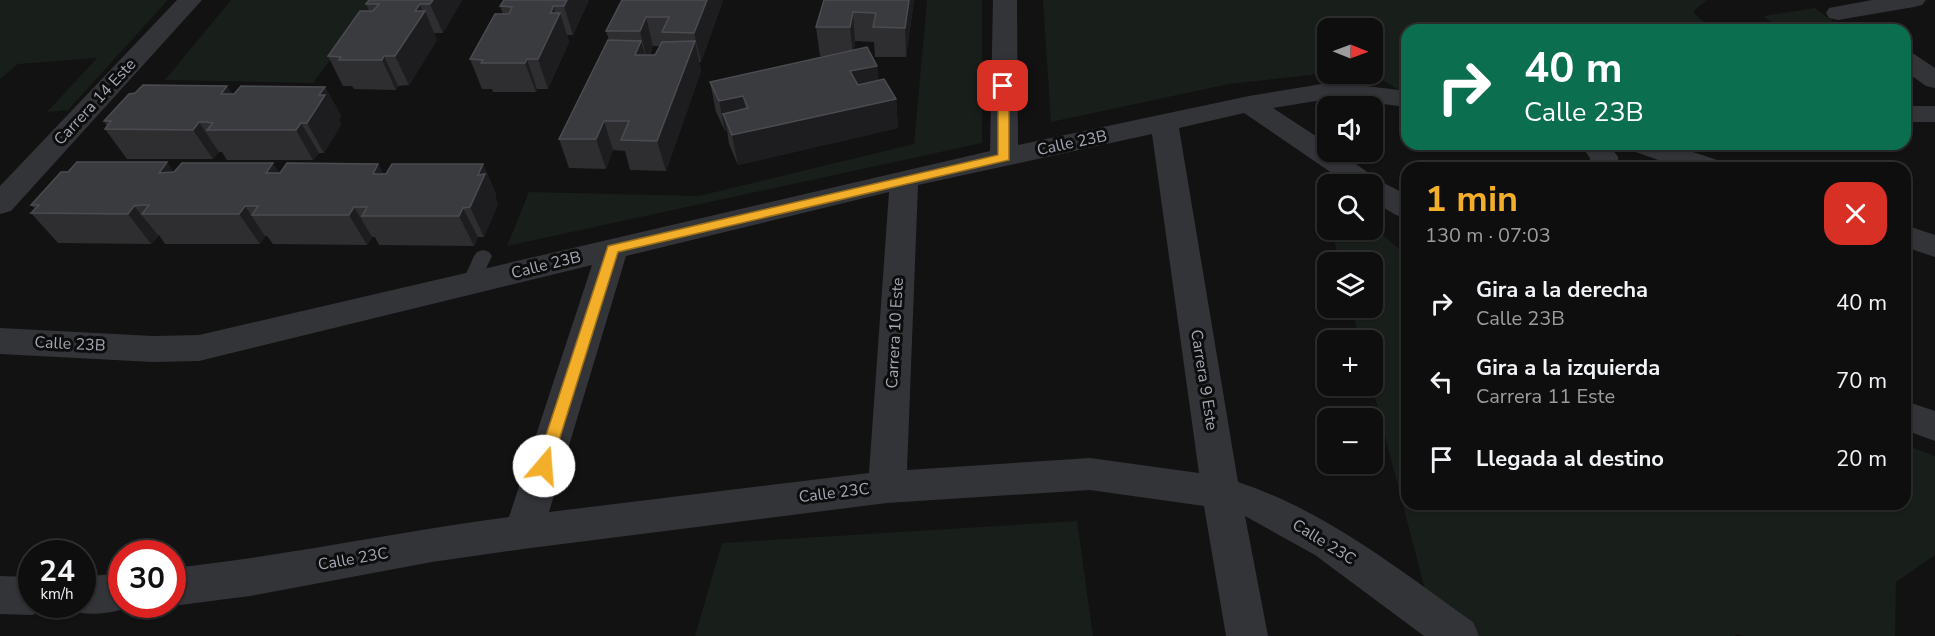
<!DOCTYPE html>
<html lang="es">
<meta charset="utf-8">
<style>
:root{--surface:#0e0e0e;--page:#171717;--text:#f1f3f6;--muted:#9b9c9e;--line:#2e2e2e;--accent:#f3ae2a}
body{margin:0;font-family:"Nunito Sans",sans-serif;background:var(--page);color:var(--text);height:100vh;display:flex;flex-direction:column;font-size:22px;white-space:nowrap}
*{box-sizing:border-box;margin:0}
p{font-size:20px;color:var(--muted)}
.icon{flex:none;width:33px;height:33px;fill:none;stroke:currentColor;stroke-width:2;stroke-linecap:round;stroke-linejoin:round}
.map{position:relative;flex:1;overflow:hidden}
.side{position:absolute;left:1401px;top:162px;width:510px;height:348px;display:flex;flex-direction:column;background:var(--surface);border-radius:18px;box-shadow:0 2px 4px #0004,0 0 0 2px var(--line)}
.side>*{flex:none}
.hud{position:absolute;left:1401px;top:24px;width:510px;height:126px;border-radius:18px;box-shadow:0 2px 4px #0004,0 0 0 2px var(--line);background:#0b6e4f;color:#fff;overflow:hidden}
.needle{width:39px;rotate:91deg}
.controls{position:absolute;left:1317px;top:18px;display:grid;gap:12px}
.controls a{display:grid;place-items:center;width:66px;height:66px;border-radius:12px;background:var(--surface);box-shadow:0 2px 4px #0004,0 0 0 2px var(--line);font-size:30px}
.speed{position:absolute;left:18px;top:540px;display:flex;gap:12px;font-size:30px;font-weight:700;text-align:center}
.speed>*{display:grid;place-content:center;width:78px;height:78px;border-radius:50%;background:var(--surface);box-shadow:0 2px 4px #0004,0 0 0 2px var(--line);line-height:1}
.speed small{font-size:15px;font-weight:400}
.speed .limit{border:9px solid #d22;background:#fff;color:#111}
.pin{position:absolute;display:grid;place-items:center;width:51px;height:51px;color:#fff;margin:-26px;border-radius:12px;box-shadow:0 3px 9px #0006}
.me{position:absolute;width:66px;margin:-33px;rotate:18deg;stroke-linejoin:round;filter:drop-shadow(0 0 4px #0008)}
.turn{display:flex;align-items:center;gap:21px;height:126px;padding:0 24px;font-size:27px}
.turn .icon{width:78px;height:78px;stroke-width:2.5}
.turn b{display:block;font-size:42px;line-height:51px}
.round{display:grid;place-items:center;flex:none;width:63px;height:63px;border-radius:18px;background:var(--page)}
.summary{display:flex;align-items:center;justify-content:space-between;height:102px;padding:0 24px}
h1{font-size:36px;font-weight:700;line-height:45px;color:var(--accent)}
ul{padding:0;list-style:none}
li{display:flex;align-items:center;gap:18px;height:78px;padding:0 24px}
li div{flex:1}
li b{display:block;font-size:22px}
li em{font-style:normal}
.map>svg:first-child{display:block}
.green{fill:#181e19}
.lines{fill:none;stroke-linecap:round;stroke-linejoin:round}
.service{fill:#333438;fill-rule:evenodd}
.minor{fill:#333438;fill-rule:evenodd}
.wall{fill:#2e2e31;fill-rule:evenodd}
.shaded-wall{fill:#1d1d1f}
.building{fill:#3a3b3f;stroke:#4b4c51;stroke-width:1.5}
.route{fill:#f3ae2a;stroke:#9e711b;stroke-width:1.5}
.labels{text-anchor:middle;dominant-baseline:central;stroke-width:6;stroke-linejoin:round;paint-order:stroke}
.street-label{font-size:16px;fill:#a3a8b4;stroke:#0d0d0e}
</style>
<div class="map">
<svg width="1935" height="636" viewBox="0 0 1935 636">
<rect width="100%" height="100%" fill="#121213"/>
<path class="green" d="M0,0H168L68,110L47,112L97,58L18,64L0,79Z
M231,0H375L313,83L165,80Z
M927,0H982V143L507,246L529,192L699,196L914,144Z
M1043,0H1707L1693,12L1712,30H1407V91L1399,90L1374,75L1359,74H1372V28H1328L1327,73L1229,84L1051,122Z
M1815,8L1844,30H1782L1763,16Z
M1373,225L1407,257V504H1905V445L1935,456V555L1896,582L1895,636H1744L1736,634L1735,636H1437L1372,386V340H1360L1351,308H1372V262H1340L1331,230H1372Z
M1077,521L1093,636H695L722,543Z"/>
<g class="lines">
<path class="service" d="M483,250L489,252L492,256L477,287L471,289L465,287L462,283L474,256L477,252Z"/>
<path class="minor" d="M177,0H202L11,211L0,214V186Z
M993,0H1017L1018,145L1249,96L1334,82L1407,91V107L1334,98L1273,108L1328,144V152H1339L1380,181L1407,195V218L1396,215L1372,201V184H1348L1244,113L1179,128L1238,482C1326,511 1398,569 1473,622L1479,636H1424L1315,555L1245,516L1268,636H1226L1204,506L1090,490L887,503L523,549L432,562L250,596L172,606L169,604H172V568C285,556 396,532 509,517L592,265L199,361L153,362L0,354V328L153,336L199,335L990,151ZM1152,134L1199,473L1090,458L907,470L918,185ZM889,192L869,473L549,512L626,256Z
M1872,0H1926L1922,5L1914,7L1838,20L1829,18L1826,13L1829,8Z
M1905,51L1914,54L1935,68V88L1926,86L1905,71Z
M1905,106H1935V122H1905Z
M1580,144H1609L1618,157V168H1590V158Z
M1626,144H1669L1720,161L1724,168H1681L1630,150Z
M1905,225L1935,235V257L1905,247Z
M1905,401L1935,411V441L1905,430Z
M122,573V604L136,605C115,613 89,618 68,609L65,604H82V577Z
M0,576L32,577V604H49L46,609L32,615L0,614Z"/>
</g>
<path class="wall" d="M369,0H462L443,33H434L437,40L409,85L398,86L396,90L354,89L352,86H343L328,56L369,11L366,4Z
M589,0L573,35H567L569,42L548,89H537L536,92H493L492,89H482L470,59L503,14L500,6Z
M622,0H723L701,62H699L701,71L666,171L630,170L625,151L613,150L606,169L569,168L559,139L609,40L606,31ZM653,46H660L655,55H650Z
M824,0H914L906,57H875L874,42L855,41L854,50L877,66L878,80L896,99L898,128L738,165L729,144L727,130L725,131L716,112L710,82L829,56H820L816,27Z
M325,87L341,116L339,120L341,125L324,153H319L313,160H227L222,152H219L213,159H127L105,129L107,126L104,121L232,94Z
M378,164L383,174L483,164L496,194L495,197L498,204L484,237H478L474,246L379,245L375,237H372L367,245L273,244L267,236H265L260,244H165L159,235L151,244L58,243L31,213L35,209L31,205L174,172L279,173Z"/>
<path class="shaded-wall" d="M433,0H462L443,33L430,4Z
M567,0H589L573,35L564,6Z
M707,0H723L701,62L694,33Z
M909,0H914L906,57L905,28Z
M420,4L423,13L425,11L437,40L409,85L395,56L415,11Z
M553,6L558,19L560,13L569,42L548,89L538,59L550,13Z
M853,12L855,41L853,56L850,27Z
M646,17L653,46L647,60L640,31Z
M641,41L649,70L635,55Z
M695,41L701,71L666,171L657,141Z
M384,56L398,86L396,90L382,60Z
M527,59L537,89L536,92L525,63Z
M877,66L879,95L853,101L850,71Z
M227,86L246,115L221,94Z
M325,87L341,116L339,120L341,125L324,153L307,123L319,95Z
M743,96L749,126L723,114L727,130L725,131L719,101Z
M896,99L898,128L738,165L732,135Z
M604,121L613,150L606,169L596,139Z
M199,122L219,152L213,159L193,130Z
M301,123L319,153L313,160L296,130Z
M167,162L189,192L159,173Z
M273,163L292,193L266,173Z
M378,164L394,194L373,174Z
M483,164L496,194L495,197L498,204L484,237L470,207L478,175Z
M134,206L158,235L151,244L128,214Z
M245,206L265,236L260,244L239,214Z
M354,207L372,237L367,245L349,215Z
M463,208L478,237L474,246L459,216Z"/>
<path class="building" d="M369,0H433L430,4H420L415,11H425L395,56H384L382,60H339L341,57L328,56L360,11H373L379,4H366Z
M504,0H567L564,6H553L552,10L550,13H560L538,59H527L525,63H481L483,60L470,59L495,14H509L512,7L500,6Z
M622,0H707L694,33L662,32L669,17H646L640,31H606Z
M824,0H909L905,28L873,27L876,13L853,12L850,27H816Z
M608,40L641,41L635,55H655L662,42L695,41L657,141L621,140L629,121H604L596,139H559Z
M867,47L877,66L850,71L858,85L884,79L896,99L732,135L723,114L748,108L743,96L719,101L710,82Z
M143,85L227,86L221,94H234L241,86L325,87L319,95H325L307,123H301L296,130H207L213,123L205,122H199L193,130L105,129L111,121H104L129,94L135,93Z
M77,162H167L159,173L174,172L182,163H273L266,173H280L287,163L378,164L373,174H386L392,164H483L478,175L485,174L470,207L463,208L459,216H362L367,207H354L349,215H252L258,206H245L239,214H142L149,205H141L134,206L128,214L31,213L39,205H31L61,172H68Z"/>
<path class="route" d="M1003,83L1009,86V160L618,252L551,466L549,471L544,473L538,471L536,466L608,246L998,155V86Z"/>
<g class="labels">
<g class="street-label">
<text transform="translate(95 102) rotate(-47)">Carrera 14 Este</text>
<text transform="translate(1072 143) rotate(-12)">Calle 23B</text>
<text transform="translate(546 265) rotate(-14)">Calle 23B</text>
<text transform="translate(895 333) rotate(-87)">Carrera 10 Este</text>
<text transform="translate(70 344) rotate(3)">Calle 23B</text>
<text transform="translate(1204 380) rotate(81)">Carrera 9 Este</text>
<text transform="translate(834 493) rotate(-7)">Calle 23C</text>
<text transform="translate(1324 542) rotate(32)">Calle 23C</text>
<text transform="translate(353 559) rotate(-10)">Calle 23C</text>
</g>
</g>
</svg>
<div class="controls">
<a><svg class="needle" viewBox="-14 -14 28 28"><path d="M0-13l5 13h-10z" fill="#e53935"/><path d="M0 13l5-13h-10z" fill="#9b9c9e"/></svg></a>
<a><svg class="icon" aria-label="sound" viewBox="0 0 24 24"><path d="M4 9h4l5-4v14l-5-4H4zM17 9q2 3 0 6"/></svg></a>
<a><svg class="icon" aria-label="search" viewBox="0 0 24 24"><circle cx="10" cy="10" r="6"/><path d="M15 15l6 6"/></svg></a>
<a><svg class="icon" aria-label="layers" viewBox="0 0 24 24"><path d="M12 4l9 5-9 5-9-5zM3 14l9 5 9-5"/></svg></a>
<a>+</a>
<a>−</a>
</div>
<div class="speed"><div>24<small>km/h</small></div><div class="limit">30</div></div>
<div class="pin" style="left:1003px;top:86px;background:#d93025"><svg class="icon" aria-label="arrive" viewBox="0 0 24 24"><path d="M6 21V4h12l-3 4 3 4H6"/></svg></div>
<svg class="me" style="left:544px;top:466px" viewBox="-20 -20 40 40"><circle r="19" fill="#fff"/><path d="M0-13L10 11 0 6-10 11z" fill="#f3ae2a"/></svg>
<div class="hud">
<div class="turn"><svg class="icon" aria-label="right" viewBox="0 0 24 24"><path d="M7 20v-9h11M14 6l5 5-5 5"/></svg><div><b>40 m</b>Calle 23B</div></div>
</div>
<section class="side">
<div class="summary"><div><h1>1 min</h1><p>130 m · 07:03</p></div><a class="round" style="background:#d93025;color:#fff"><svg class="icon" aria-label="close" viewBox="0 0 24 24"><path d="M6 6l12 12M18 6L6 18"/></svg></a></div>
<ul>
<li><svg class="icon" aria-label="right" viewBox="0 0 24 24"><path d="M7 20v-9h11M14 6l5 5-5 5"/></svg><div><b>Gira a la derecha</b><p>Calle 23B</p></div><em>40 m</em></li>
<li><svg class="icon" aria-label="left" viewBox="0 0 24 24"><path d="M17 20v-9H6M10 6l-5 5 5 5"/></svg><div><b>Gira a la izquierda</b><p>Carrera 11 Este</p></div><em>70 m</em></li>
<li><svg class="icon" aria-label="arrive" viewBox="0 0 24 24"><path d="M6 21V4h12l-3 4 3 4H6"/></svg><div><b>Llegada al destino</b></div><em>20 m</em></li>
</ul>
</section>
</div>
